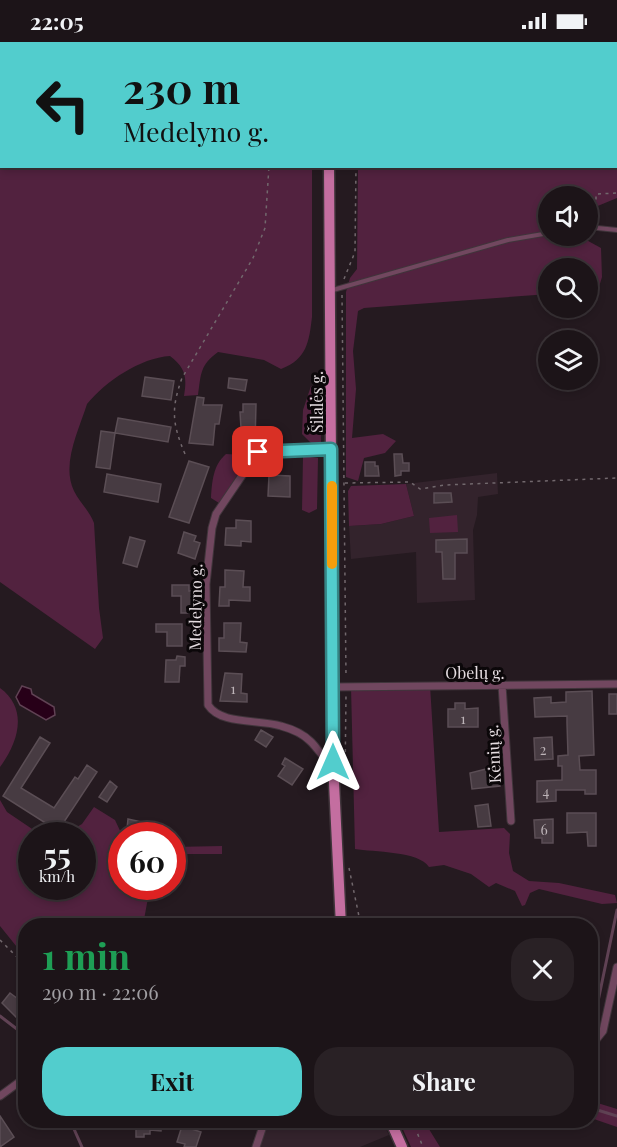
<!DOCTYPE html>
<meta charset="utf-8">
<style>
:root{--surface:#1c1418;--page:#292125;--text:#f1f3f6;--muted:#a09ea2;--line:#3a3337;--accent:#52cdcd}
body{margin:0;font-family:"Playfair Display",serif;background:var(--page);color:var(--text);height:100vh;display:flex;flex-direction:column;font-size:22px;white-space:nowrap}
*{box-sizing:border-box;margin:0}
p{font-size:20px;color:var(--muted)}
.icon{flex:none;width:33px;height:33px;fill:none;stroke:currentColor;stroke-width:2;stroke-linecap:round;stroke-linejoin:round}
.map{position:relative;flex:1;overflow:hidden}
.panel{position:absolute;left:18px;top:876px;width:580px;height:210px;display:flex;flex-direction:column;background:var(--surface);border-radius:24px;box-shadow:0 3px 9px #0003,0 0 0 2px var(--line)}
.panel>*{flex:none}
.hud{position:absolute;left:0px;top:0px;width:618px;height:126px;box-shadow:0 3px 9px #0003,0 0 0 2px var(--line);background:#52cdcd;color:#111;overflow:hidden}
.fabs{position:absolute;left:538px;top:144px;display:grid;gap:12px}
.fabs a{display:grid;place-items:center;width:60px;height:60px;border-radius:50%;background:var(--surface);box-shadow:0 3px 9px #0003,0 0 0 2px var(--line);font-size:30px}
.speed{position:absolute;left:18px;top:780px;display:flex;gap:12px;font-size:30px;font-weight:700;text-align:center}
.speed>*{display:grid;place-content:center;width:78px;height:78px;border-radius:50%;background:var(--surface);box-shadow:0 3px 9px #0003,0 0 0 2px var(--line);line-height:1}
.speed small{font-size:15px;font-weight:400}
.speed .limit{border:9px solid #d22;background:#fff;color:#111}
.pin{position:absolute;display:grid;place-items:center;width:51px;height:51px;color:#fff;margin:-26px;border-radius:12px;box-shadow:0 3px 9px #0006}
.me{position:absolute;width:66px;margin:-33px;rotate:0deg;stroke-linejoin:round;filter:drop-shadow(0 0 4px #0008)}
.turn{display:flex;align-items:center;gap:21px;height:126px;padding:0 24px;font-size:27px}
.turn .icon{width:78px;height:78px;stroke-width:2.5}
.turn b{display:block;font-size:42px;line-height:51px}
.round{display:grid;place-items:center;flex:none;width:63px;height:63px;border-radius:24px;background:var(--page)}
.headline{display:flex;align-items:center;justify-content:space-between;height:102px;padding:0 24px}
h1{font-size:36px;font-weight:700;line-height:45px;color:#1e9e55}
.cta{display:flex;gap:12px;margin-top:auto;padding:12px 24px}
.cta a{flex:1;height:69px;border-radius:24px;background:var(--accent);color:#111;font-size:24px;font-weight:700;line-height:69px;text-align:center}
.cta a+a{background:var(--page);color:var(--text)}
.status{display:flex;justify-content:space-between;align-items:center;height:42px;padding:0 30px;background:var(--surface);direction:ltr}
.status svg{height:16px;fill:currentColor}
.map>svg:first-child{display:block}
.built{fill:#33232c}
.green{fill:#52223f}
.water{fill:#270018;stroke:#604254;stroke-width:1.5}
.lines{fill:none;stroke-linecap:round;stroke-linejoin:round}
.stream{stroke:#604254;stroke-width:3}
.building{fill:#473b42;stroke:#5b4e55;stroke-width:1.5}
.service-casing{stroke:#40353b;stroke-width:6}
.minor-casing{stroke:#40353b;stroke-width:9}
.primary-casing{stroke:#40353b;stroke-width:13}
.path{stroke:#72686d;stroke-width:1.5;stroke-dasharray:3 4.5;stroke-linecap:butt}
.service{stroke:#71475f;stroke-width:4}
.minor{stroke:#71475f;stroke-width:7}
.primary{stroke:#c46ea0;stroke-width:10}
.route-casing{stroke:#358585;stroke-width:15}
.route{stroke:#52cdcd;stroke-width:10}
.slow{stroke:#f59e0b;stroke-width:10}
.labels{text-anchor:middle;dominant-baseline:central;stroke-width:6;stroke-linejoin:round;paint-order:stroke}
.number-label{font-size:14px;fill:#bdb4b8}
.street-label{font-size:16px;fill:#e4dce0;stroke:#0b0709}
</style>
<div class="status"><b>22:05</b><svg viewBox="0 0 49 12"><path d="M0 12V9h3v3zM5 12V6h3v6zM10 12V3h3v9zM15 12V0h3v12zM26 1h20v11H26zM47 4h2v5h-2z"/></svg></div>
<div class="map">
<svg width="617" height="1105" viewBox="0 0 617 1105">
<rect width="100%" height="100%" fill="#251a20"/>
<path class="built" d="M497,431L498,452L478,455L477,473L473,488L475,558L417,561L416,510L351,517L349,484L381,482L414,474L406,442Z
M265,1079H382L389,1093L360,1105H256Z"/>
<path class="green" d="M0,0H313L2,2V124L312,125V275C309,300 307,317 281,327L264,318L218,310C200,323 201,332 198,353L184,354C187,336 186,326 170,314C140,316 106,339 87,362C79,388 61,422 74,449C80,461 89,468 94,481L99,566L103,596L95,607L0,540Z
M617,28V156L588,168V154H549V194H579L601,206L602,235L598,248L588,249V226H549V252L364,266L358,269L353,309L356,347L352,396L383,392L396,399L385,411L364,416L358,439L346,435V250L350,236L357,227L358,125L616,124Z
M311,344L320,347L321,402L313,403L302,392L303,368Z
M226,412L243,413L247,418L219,461L211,456C212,440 213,423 226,412Z
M303,414L318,416L317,467L309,471L302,468Z
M406,442L414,474L381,482L349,484L348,449L351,444Z
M457,473L458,490L430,491L429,476Z
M430,643L439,790L504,786L510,792L509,811L513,829L529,839L559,841L615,853L617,861L602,862L539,847L530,851L525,863L522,864L515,849L496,841L489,845L471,832L444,823L429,825C419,809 373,810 355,807L351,645Z
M0,646C29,667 18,701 0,725Z
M0,758L7,770L41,793L32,794V844H82V794L63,793L82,782L94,765L115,778L122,793V844L150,845L143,883L26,884L25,915L0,884Z
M222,804V812H173V805Z
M591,1059L617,1067V1085L591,1076Z
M399,1079H424L440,1105H411Z"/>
<path class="water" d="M22,644L31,647L32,652L54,665L55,673L46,678L20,663L16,655Z"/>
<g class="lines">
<path class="stream" d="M0,974L26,994
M591,993L617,868
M591,1066L617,1074
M70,1078L82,1105"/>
</g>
<path class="building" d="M145,335L174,339L171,358L142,354Z
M229,336L247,338L245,349L228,346Z
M197,355L204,356L203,363H222L219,382H215L213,403L189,401Z
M243,362H256L255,402H242L240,370H243Z
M118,376L171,385L168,400L115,391Z
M101,389L115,391L110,427L96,425Z
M394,412H402L403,421H409V429H401V433L395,434Z
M189,419L209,425L189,481L169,475Z
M365,420H375V424H378L379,434H365Z
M107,432L161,442L158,460L104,450Z
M269,433L290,434V455L268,454Z
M434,451H451L452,460L434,461Z
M236,478L251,479V500L241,499V504L225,503L226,486H236Z
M184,490L196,494L194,499L200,501L195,517L178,511Z
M130,495L145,499L137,525L123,521Z
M467,497V511H455V537H443L442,510H436V498Z
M225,528L244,529L243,545H250V559L229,558V564H219L220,545H225Z
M172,543H189V549H197V571H181V554H172Z
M224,581H241L240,600L247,601L246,610L219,609V596H224Z
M156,582H182V604H167V590H156Z
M177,614L185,615V624H180L179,640H165L166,618H176Z
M225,631L242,632L241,651L247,652V660L220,659Z
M592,649L594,713L579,714L580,728H596V752H585V748H556V759L537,760V739L562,738V724H558V714L568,713L567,681V674L535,675L534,656L551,655V661L566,660V650Z
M609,652H617V672H609Z
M455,661H465V667L478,666V685H448V667H455Z
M261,688L273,695L266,705L255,698Z
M40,695L50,701L21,746L54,766L75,735L78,737L87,723L97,730L58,789L3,754Z
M552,695L553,717L535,718L534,696Z
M285,716L303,727L292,743L278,734L285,724L282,722Z
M490,726V729H498L500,744L472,747L470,731Z
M110,739L117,745L107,760L99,755Z
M488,762L491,784L478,785L475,764Z
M567,771H596V804H588L587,790L567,791Z
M128,777L142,780L140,790L127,787Z
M553,777V801H542V796H535L534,778Z
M10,951L26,963L17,976L2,961Z
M0,1074L14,1095L0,1105Z
M162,1078L161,1089L150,1088V1092H144V1095H136V1079Z
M182,1084L201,1090L196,1105H184L185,1102L177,1100Z"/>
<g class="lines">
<g class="service-casing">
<path id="service" d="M588,185L617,188
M333,248L508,198L549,191"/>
</g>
<g class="minor-casing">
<path id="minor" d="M331,407L258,410L216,472L212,486L206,542L208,663C221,683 258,677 281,684C292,687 302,691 310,699C318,706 322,717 333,720
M502,643L511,779
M333,645L617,642
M591,1004L603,989L617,925
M0,1054L26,1035
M256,1105L265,1078"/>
</g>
<g class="primary-casing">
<path id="primary" d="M328,0V2
M329,124L333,720L341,884
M390,1078L402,1105"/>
</g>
<path class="path" d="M237,0L238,2
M354,0L355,2
M596,180V152L617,151
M344,237L355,210L356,124
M342,253L346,635
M185,412C172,381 171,367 182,336L253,216L265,186L269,124
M345,441L410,440L420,447L445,443L617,436
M345,740L346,652
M349,826L361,884
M0,898L26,924
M412,1078L423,1105"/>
<use href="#service" class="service"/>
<use href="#minor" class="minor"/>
<use href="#primary" class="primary"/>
</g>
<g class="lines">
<g class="route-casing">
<path id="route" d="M258,410L331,407L333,720"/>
</g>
<use href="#route" class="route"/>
<path class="slow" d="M332,444V522"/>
</g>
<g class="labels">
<g class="number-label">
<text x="233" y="646">1</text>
<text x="463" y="676">1</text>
<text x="543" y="707">2</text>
<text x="546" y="749">4</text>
<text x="544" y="787">6</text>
</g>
<g class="street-label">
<text transform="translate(316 360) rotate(-90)">Šilalės g.</text>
<text transform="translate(195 565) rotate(-89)">Medelyno g.</text>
<text x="475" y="630">Obelų g.</text>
<text transform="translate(493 712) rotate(-93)">Kėnių g.</text>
</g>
</g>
</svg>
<div class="fabs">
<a><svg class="icon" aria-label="sound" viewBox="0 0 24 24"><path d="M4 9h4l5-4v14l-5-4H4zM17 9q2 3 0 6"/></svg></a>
<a><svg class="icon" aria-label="search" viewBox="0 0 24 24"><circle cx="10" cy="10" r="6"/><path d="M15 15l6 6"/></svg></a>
<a><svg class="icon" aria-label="layers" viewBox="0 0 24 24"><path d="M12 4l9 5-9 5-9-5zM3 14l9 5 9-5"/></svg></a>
</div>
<div class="speed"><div>55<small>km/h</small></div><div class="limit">60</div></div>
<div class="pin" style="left:258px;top:410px;background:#d93025"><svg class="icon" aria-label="arrive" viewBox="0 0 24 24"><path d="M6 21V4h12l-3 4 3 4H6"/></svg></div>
<svg class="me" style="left:333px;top:720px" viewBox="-20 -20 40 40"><path d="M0-17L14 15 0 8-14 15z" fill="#52cdcd" stroke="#fff" stroke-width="4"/></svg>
<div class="hud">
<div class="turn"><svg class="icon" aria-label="left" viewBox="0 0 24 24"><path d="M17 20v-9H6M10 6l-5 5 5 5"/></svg><div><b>230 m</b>Medelyno g.</div></div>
</div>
<section class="panel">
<div class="headline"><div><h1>1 min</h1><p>290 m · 22:06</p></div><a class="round"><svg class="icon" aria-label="close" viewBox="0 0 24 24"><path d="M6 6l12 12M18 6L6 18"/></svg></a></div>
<div class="cta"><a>Exit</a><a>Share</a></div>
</section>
</div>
